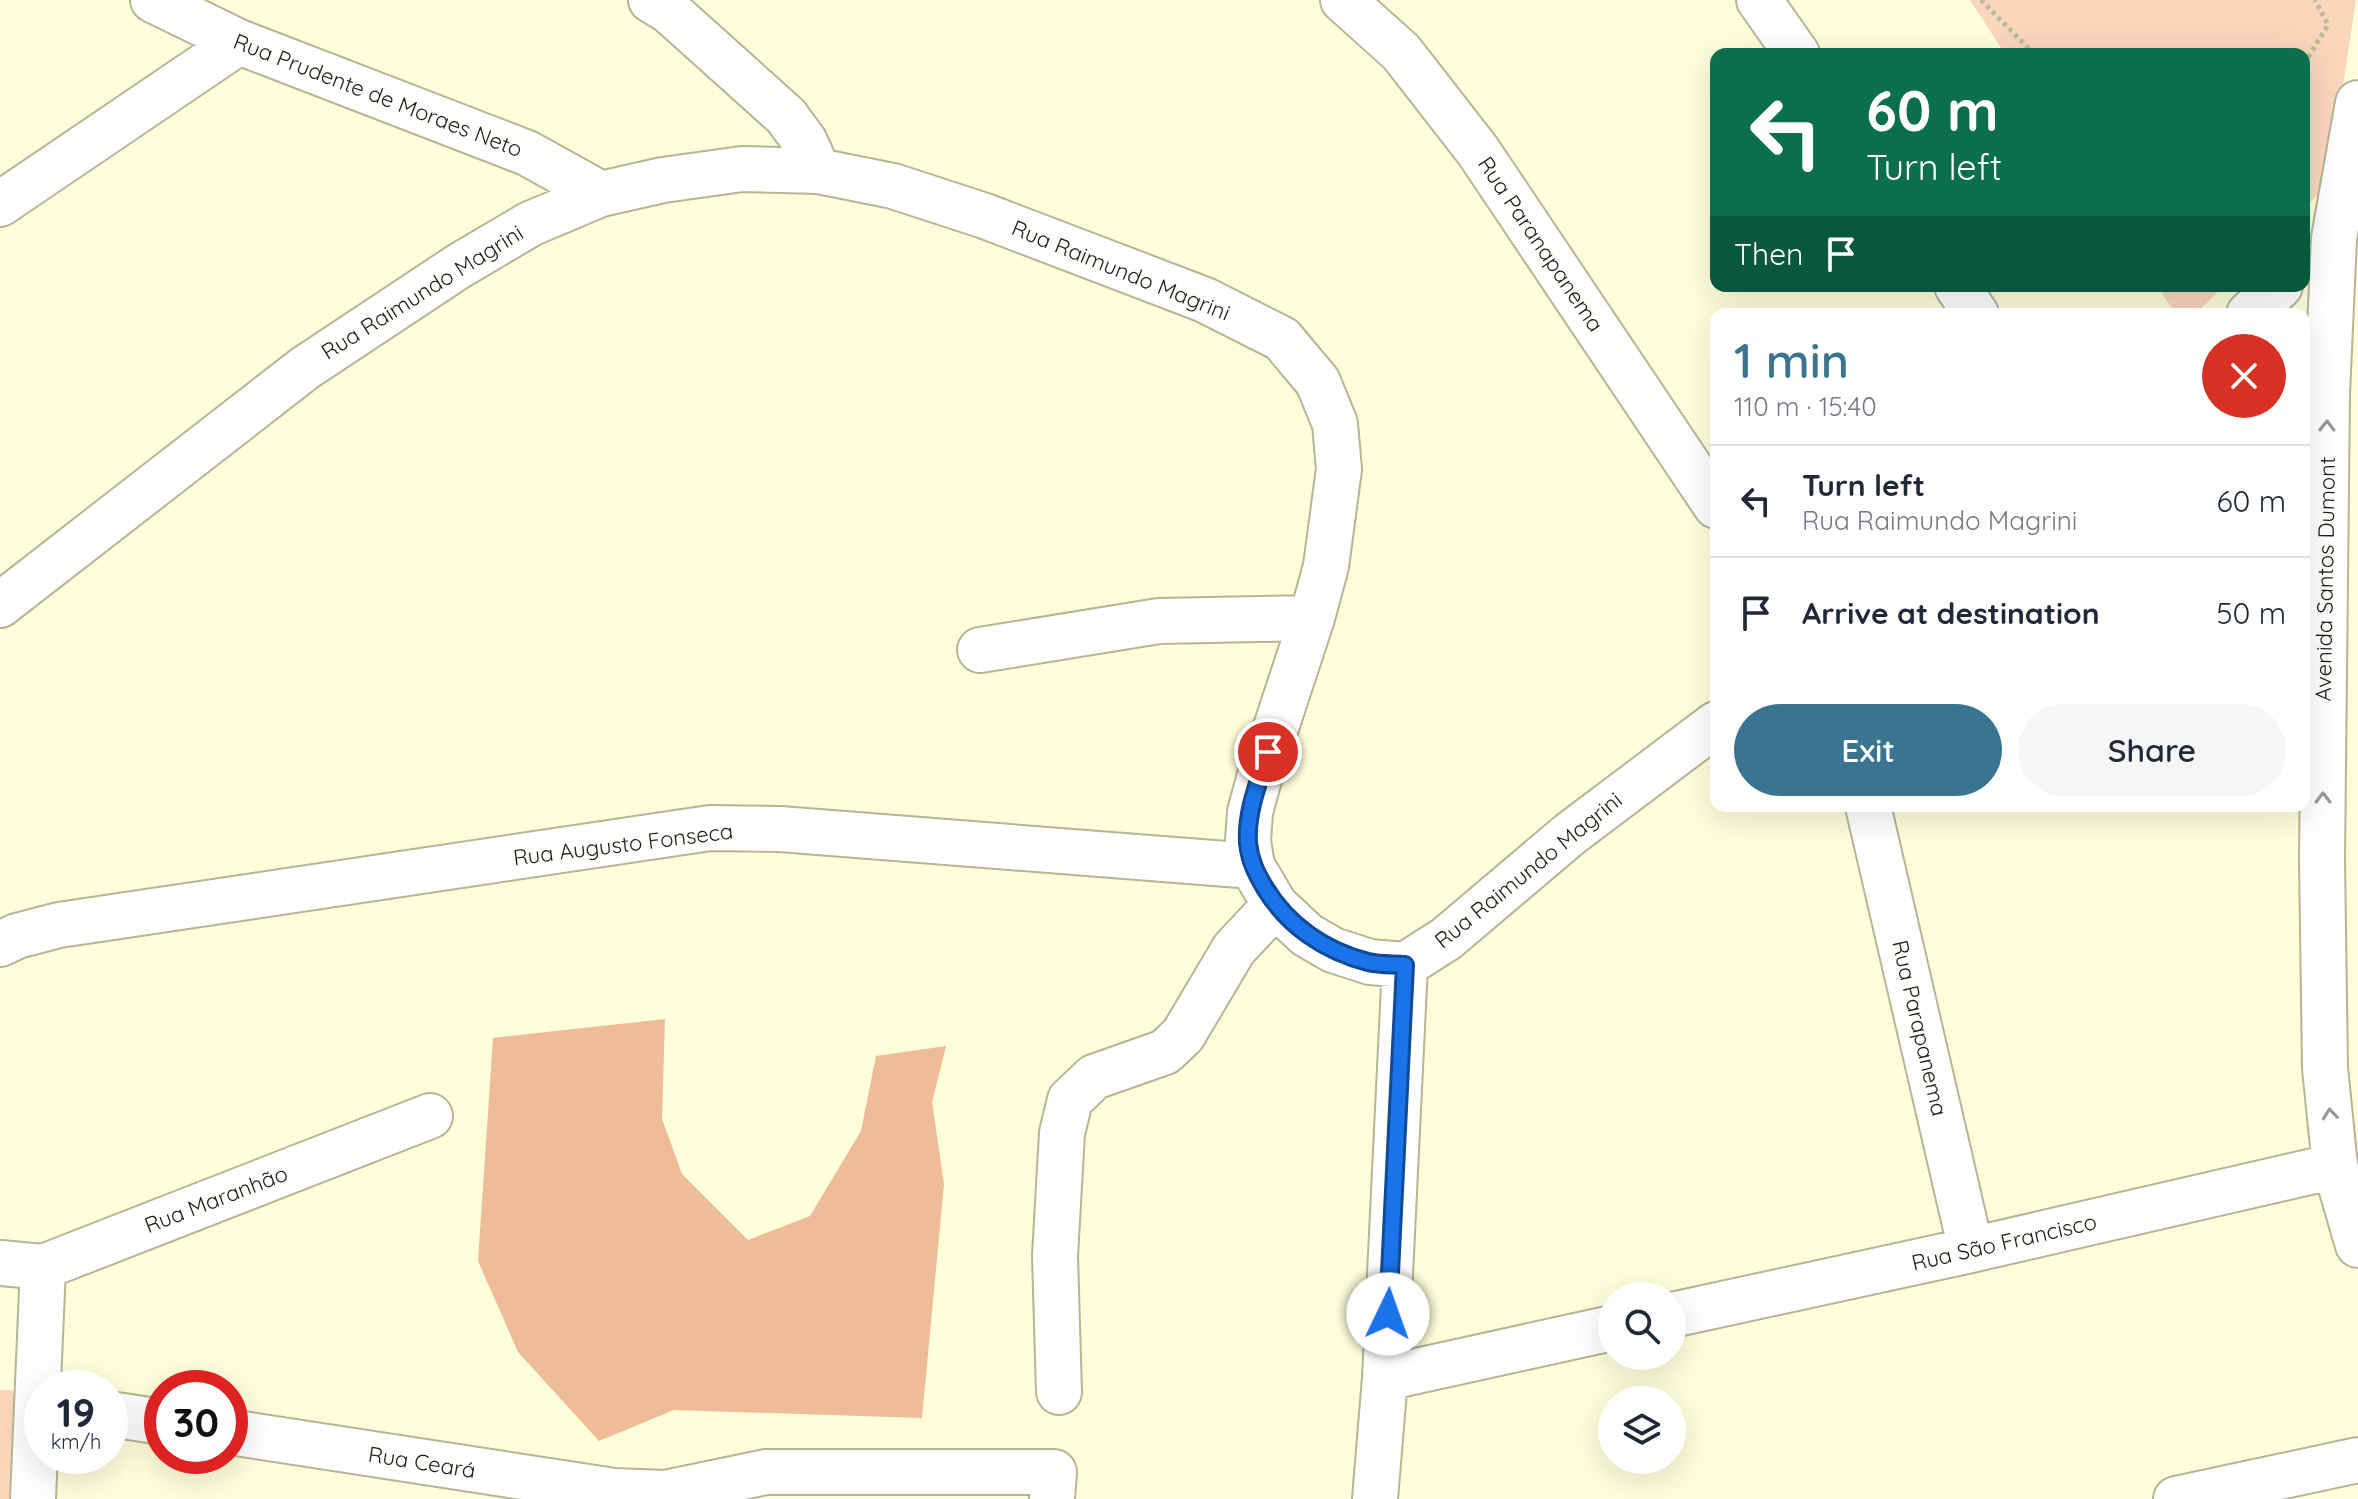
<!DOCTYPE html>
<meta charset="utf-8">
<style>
:root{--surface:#fff;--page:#f6f6f7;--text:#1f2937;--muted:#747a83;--line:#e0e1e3;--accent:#3b748e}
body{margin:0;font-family:Quicksand,sans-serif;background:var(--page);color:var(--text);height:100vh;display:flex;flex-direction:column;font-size:30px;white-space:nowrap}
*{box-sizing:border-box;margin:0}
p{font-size:26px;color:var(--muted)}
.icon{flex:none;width:44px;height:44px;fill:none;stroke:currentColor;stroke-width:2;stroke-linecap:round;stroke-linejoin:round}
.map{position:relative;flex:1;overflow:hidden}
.panel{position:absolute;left:1710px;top:308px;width:600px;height:504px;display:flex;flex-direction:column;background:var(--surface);border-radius:16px;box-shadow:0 8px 32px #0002}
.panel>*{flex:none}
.top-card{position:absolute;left:1710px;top:48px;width:600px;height:244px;border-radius:16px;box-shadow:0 8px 32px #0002;background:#0b6e4f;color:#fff;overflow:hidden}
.buttons{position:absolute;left:1598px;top:1282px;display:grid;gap:16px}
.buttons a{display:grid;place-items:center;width:88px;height:88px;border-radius:50%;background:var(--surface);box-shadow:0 8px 32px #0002;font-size:40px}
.speed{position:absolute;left:24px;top:1370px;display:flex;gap:16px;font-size:40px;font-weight:700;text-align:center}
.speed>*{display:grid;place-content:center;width:104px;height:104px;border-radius:50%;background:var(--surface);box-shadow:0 8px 32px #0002;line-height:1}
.speed small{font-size:20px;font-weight:400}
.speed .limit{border:12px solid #d22;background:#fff;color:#111}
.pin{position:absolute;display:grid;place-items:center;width:68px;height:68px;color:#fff;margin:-34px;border:4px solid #fff;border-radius:50%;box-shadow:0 2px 8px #0007}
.me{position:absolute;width:88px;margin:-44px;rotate:3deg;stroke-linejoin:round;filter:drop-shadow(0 0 6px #0008)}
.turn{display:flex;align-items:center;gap:28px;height:168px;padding:0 24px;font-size:36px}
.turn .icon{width:104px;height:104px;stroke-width:2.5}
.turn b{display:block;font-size:56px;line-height:68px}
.then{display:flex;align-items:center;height:76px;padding:0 24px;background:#0003;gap:16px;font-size:30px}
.round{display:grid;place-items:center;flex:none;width:84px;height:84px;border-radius:42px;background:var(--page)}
.head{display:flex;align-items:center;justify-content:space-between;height:136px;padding:0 24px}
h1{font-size:48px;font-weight:600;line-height:60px;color:var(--accent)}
.button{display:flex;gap:16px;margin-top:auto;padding:16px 24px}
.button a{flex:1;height:92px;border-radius:48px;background:var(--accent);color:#fff;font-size:32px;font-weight:600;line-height:92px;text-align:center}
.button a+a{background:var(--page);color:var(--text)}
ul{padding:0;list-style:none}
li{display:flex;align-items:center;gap:24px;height:112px;padding:0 24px;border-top:2px solid var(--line)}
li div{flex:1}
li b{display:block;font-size:30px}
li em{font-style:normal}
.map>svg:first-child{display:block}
.green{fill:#fad6bb}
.forest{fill:#eebd97}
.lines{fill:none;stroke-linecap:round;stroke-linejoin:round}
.minor-casing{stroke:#b6b694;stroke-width:48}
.path{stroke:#baba9e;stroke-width:5;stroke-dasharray:4 4;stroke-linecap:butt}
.minor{stroke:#fff;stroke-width:44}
.oneway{stroke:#999993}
.route-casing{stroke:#114b97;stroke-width:20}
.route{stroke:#1a73e8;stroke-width:14}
.labels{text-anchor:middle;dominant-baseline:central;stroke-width:7;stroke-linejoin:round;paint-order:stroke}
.street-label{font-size:22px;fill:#1d1d10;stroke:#fff}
</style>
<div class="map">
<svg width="2358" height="1499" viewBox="0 0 2358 1499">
<rect width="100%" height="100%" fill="#fefedb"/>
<path class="green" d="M1970,0H2356L2328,185L2304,208V54H2005Z
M2157,286H2224L2195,314H2176Z
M0,1390L24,1391L16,1499H0Z"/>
<path class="forest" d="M665,1019L662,1119L682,1174L748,1240L810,1216L861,1131L876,1056L946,1046L932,1102L944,1184L922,1418L674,1410L599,1441L518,1352L478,1261L493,1038Z"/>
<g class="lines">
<g class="minor-casing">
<path id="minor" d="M153,0L239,42L527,153L601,194
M651,0L669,11L786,116L805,142L818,171
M1343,0L1401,52L1478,151L1716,506
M1759,0L1797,54
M2358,103L2334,238L2327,394L2322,860L2325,1068L2335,1166L2358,1245
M0,204L239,42
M1957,286L1976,314
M2249,314L2280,286
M0,605L305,368L459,266L530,224L601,194L663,180L742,169L818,171L893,186L985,216L1205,300L1282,339L1318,382L1335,424L1339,469L1326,566L1312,618L1259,779L1250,812L1248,841L1252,866L1275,905L1307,935L1333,950L1370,962L1405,965L1446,939L1570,834L1716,724
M980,650L1159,621L1312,618
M1868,806L1971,1250
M0,944L17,936L59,925L710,828L780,829L1252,866
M0,1263L43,1267L430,1116
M1672,1315L1971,1250L2335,1166
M1385,1378L1612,1328
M1059,1392L1055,1256L1062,1133L1070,1100L1094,1077L1165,1052L1183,1035L1234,949L1275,905
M110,1414L162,1422
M230,1432L614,1491L665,1493L766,1472H1054L1052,1499
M33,1499L43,1267
M1375,1499L1385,1378L1405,965
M2176,1499L2358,1460"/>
</g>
<path class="path" d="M1981,0L2034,54
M2304,64L2328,25L2315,0"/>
<use href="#minor" class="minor"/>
</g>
<defs><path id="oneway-chevron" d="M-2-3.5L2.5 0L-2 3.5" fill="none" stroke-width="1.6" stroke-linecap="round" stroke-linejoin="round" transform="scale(2)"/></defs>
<g class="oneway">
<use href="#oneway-chevron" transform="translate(2327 426) rotate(-89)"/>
<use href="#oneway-chevron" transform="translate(2323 798) rotate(-90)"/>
<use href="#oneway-chevron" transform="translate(2330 1114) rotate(-96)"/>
</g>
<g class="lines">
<g class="route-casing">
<path id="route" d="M1268,752C1259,781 1246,812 1248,843C1250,861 1256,873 1265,888C1288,926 1325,951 1368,962C1380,965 1393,964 1405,965L1388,1314"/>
</g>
<use href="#route" class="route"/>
</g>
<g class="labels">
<g class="street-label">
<text transform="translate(378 95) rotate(21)">Rua Prudente de Moraes Neto</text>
<text transform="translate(1541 244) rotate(56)">Rua Paranapanema</text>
<text transform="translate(1121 270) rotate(22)">Rua Raimundo Magrini</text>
<text transform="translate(422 292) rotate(-32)">Rua Raimundo Magrini</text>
<text transform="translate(2325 579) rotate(-89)">Avenida Santos Dumont</text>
<text transform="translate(623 844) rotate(-7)">Rua Augusto Fonseca</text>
<text transform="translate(1528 870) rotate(-39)">Rua Raimundo Magrini</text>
<text transform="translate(1920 1028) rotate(77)">Rua Parapanema</text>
<text transform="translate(216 1199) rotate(-21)">Rua Maranhão</text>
<text transform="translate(2004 1242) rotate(-13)">Rua São Francisco</text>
<text transform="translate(422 1462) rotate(9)">Rua Ceará</text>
</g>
</g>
</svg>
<div class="buttons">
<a><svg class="icon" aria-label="search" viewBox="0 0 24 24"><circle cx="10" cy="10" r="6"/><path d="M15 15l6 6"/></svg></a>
<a><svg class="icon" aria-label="layers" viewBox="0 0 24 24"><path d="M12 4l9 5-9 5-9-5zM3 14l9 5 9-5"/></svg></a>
</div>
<div class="speed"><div>19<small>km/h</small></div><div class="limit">30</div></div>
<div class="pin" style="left:1268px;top:752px;background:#d93025"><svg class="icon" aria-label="arrive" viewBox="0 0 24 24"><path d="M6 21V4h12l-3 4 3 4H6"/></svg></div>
<svg class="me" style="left:1388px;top:1314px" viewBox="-20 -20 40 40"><circle r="19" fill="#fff"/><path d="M0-13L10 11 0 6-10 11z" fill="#1a73e8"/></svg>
<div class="top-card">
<div class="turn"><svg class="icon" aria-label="left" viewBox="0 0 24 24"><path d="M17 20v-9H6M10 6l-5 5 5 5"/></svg><div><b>60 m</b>Turn left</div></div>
<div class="then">Then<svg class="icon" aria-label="arrive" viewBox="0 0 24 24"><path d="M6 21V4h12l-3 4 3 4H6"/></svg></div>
</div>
<section class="panel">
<div class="head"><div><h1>1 min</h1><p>110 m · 15:40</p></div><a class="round" style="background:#d93025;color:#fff"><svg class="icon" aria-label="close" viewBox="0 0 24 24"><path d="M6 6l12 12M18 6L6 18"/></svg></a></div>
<ul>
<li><svg class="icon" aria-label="left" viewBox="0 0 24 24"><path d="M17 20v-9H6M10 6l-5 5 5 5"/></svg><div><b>Turn left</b><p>Rua Raimundo Magrini</p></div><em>60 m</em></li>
<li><svg class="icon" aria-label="arrive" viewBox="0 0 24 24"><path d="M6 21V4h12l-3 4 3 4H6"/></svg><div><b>Arrive at destination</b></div><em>50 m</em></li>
</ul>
<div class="button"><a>Exit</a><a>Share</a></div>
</section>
</div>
